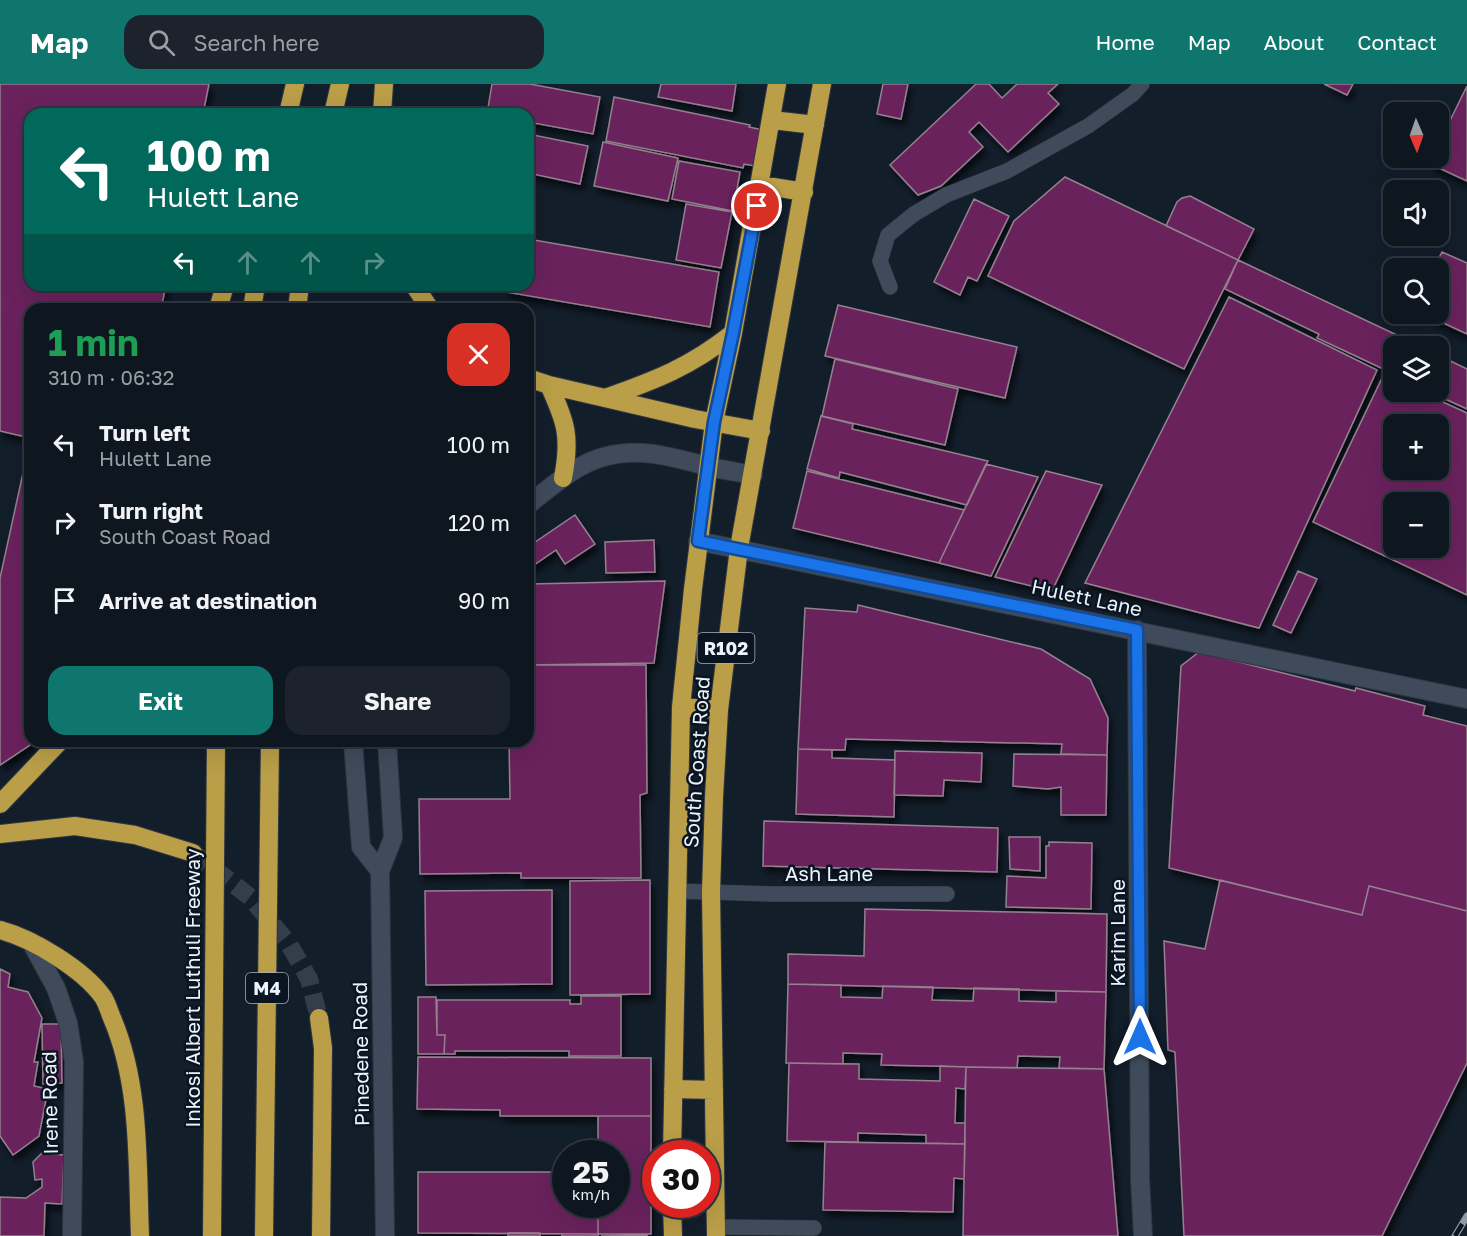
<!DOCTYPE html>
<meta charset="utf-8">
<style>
:root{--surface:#0e1620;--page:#1c232d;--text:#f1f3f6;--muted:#9b9fa5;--line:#2e353e;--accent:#0f766e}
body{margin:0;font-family:"Golos Text",sans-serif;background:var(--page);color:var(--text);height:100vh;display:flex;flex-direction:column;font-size:22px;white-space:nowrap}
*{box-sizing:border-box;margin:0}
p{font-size:20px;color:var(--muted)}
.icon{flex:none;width:33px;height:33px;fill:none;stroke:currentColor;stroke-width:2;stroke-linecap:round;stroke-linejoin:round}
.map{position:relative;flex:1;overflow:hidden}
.panel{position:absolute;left:24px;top:219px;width:510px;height:444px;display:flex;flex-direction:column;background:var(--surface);border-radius:18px;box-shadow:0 6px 24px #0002,0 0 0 2px var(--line)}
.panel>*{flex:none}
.guide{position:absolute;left:24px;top:24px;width:510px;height:183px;border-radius:18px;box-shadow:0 6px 24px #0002,0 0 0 2px var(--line);background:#00695c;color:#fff;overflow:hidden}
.needle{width:39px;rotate:178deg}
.tools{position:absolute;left:1383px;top:18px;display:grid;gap:12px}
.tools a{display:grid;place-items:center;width:66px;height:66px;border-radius:12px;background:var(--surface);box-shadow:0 6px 24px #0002,0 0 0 2px var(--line);font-size:30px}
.speed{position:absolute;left:552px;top:1056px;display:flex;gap:12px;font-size:30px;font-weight:700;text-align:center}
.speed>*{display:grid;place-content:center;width:78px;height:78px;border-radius:50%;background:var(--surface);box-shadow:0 6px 24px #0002,0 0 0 2px var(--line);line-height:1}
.speed small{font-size:15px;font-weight:400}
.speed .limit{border:9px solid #d22;background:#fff;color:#111}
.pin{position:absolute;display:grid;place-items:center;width:51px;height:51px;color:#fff;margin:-26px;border:3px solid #fff;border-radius:50%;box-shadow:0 2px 6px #0007}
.me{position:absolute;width:66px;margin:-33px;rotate:0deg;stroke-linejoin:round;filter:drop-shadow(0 0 4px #0008)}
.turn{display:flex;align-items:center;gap:21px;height:126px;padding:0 24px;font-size:27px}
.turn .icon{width:78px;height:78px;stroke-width:2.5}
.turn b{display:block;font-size:42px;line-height:51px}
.lanes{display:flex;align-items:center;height:57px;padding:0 24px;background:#0003;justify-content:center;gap:30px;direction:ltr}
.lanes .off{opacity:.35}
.round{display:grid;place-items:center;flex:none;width:63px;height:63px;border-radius:18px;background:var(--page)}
.headline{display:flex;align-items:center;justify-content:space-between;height:102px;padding:0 24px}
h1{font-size:36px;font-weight:700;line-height:45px;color:#1e9e55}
.action{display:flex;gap:12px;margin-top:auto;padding:12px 24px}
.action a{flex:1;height:69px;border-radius:18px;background:var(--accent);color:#fff;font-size:24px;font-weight:700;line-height:69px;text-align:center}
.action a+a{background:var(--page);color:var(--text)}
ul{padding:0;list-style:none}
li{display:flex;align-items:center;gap:18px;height:78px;padding:0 24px}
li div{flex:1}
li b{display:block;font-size:22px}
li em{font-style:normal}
header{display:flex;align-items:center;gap:36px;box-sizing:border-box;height:84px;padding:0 30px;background:var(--accent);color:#fff}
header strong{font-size:28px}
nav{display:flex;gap:33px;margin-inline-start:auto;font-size:21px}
.search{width:420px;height:54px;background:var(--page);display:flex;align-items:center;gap:15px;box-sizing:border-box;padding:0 21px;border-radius:18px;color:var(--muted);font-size:22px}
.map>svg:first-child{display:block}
.building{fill:#6b225d;stroke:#94818e;stroke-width:1.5;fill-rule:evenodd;filter:url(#shadow)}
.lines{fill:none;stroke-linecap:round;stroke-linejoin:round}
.highway-tunnel{stroke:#333e4a;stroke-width:18;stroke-dasharray:18 9;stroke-linecap:butt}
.lane-casing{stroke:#313742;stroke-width:16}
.street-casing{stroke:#313742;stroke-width:20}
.highway-casing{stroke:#313742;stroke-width:20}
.lane{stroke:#3f4b5b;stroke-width:15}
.street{stroke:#3f4b5b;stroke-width:18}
.highway{stroke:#ba9e48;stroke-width:18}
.rail-casing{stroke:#8f98a4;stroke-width:7}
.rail{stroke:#0a1521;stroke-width:4.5;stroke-dasharray:14;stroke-linecap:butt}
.route-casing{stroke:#114b97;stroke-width:15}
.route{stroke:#1a73e8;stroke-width:10}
.labels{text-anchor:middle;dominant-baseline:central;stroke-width:5;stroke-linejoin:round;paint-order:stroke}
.shield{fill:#0a1521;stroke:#a8b0bb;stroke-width:1.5}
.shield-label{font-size:18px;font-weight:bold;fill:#ebf3fd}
.street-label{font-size:20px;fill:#ebf3fd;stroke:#0a1521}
</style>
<header>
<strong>Map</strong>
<div class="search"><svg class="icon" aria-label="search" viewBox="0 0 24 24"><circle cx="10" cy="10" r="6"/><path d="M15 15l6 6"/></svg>Search here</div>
<nav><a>Home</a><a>Map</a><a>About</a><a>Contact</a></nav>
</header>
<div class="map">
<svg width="1467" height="1152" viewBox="0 0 1467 1152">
<defs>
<filter id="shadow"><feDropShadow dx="3.5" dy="6" stdDeviation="3" flood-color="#0009"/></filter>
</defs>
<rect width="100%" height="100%" fill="#131e2b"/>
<path class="building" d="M0,0H209L203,30H30V201H166L161,225H30V354L0,347Z
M492,0H530L600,13L593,50L528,38V30H487Z
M661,0H736L732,27L658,13Z
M883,0H908L901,35L877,30Z
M976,0H989L1002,14L1017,0H1058L1048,9L1059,20L1008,68L979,38L969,48L983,63L941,102L918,111L890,81Z
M1324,0H1353L1347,11Z
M1467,2V97L1430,80L1433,74H1438V61Z
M614,13L750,41L749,43L763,46L755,82L744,80L743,84L606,57Z
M528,50L588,62L580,100L528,89Z
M603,58L678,74L668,117L594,102Z
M679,77L740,88L733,127L672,115Z
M1065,93L1238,176L1184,285L988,192L1014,137Z
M1190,112L1254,145L1238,176L1166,142L1177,118L1182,114Z
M974,115L1009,132L977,197L968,193L960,211L934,198Z
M686,120L732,128L721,184L676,176Z
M528,155L719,188L710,243L506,208L508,201H528Z
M1442,168L1467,179V250L1424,230H1438V184H1434Z
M1238,176L1420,262H1394V290L1317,254L1319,250L1225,205Z
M1229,213L1377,286L1259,544L1085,499Z
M838,221L1017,263L1005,314L825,272Z
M1438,271L1467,285V325L1430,308H1438Z
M835,275L958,305L945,361L822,332Z
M1384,290L1394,294V308H1421L1467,329V511L1313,438ZM1394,340H1438V386H1394ZM1394,418H1438V464H1394Z
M821,332L853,340L852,345L988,377L967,421L840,388L839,394L807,385Z
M30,357V657H36L0,681V494Z
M986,380L1038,393L991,492L939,479Z
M807,387L964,426L939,479L793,444Z
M1046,387L1102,401L1052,507L995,493Z
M575,431L595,460L565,480L556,466L528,485V463Z
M654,456L655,488L606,489L605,458Z
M1298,487L1317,495L1291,549L1273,541Z
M665,497L654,579L528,581V520L530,500Z
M858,521L1041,565L1090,595L1108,634L1107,671L1061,670L1062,660L846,655L845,666L798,665L805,524L857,528Z
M1199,568L1355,607L1356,604L1425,622L1423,631L1467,642V827L1369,802L1362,831L1169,784L1181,582Z
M528,581H646L647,709L640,711L641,794H521V789L420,790L419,715H510L509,657H528Z
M798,665L832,666V674L895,676L894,733L796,730Z
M895,667L982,669L981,698L944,696L943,712L894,711Z
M1014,670L1107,671L1106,731H1061V703L1048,705L1013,702Z
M764,737L998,744L997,788L763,782Z
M1009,753H1040V787L1010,785Z
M1049,758L1092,759L1091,825L1006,823L1007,792L1046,794V762H1049Z
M650,796V910L570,911V797Z
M1220,796L1362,831L1369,802L1467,827V979L1382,1152H1184L1175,968L1168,966L1164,857L1205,865Z
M552,806V900L426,901L425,807Z
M865,825L1107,830L1106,908L788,900V870L864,872Z
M0,885L10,890L8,903L28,908L42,934L34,978H38L34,1002L48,1005L39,1052L13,1071L0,1052Z
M788,900L841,901V913L882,914L883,902L933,903L932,916L973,917L974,904L1019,905V917L1056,918V907L1106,908L1104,985L1059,984L1060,973L1018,972L1017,984L881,981L882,970L843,969V980L786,979Z
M581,912H621V972H569V967H455V970H444L445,951H437V916H570V920H581Z
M418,913H436L437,951H445L444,970H418Z
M42,940H61L62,999L43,1000Z
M418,973L651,974V1032H500V1026L417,1025Z
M789,979L859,980V995L940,997V982L966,983L965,1005L956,1004L955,1039H965V1060L926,1059V1051L858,1049V1058L787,1057Z
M966,983L1104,985L1118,1152H963Z
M598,1032H651V1150H598V1120H616V1070H598Z
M825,1058L965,1060L964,1095L954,1094L953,1128L823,1126Z
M42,1069L64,1071L62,1120L45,1119L44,1152H0V1113L26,1114L42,1103V1095L35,1096L33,1078Z
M418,1088H566V1120H598V1150L418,1149Z
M508,1149H540V1152H508Z
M562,1150H598V1152H562Z
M647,1151V1152H601Z"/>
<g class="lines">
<path class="highway-tunnel" d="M193,769L250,813L289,860L309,895L319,934"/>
<g class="lane-casing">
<path id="lane" d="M890,203L880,177L888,151L914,130L946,111L1007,87L1088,42L1133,10L1142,0
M676,807L772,810H947
M715,1143L814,1144"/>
</g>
<g class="street-casing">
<path id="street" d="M528,421C552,402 577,379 607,372C642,363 674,374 707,382C722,386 738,388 753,391
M698,457L1467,615
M1137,546L1140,1094L1143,1152
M353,657L361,763L380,787
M31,858L56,904L68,939L74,978L72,1152
M385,1152L380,787L393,754L387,657"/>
</g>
<g class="highway-casing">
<path id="highway" d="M288,30L295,0
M333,30L340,0
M382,30L384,0
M772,36L815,41
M761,101L804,108
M414,201L430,225
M218,225L225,201
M252,225L256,201
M297,225L300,201
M528,294L549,301L695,335L761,347
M549,301C566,338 571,353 563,394
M605,314C656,296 690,283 733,249
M681,623L719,626
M0,720L60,657
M0,750L75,742L135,751L193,769
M0,846C33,855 83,885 103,913C107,919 109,927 112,934C141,1002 137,1080 140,1152
M319,934L323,964L321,1152
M673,1005L714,1006
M672,1070L681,623L693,505L714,338L733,249L777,0
M672,1120L673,1152
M212,1152L216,657
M264,1152L270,657
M716,1152L711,808L714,713L719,626L739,464L822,0"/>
</g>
<use href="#lane" class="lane"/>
<use href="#street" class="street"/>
<use href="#highway" class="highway"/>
<g class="rail-casing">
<path id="rail" d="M1455,1152L1467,1132"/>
</g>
<use href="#rail" class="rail"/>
</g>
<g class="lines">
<g class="route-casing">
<path id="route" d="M757,122L733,249L714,338L698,457L1137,546L1140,953"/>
</g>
<use href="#route" class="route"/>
</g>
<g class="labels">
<g class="shield">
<rect x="697.5" y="549" width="57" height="30" rx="4.5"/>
<rect x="246" y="889" width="42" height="30" rx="4.5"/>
</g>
<g class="shield-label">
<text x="726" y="564">R102</text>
<text x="267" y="904">M4</text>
</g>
<g class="street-label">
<text transform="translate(1087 513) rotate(12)">Hulett Lane</text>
<text transform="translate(696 678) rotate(-86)">South Coast Road</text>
<text x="829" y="789">Ash Lane</text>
<text transform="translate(1117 849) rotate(-90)">Karim Lane</text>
<text transform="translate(192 904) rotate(-90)">Inkosi Albert Luthuli Freeway</text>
<text transform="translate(360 970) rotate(-91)">Pinedene Road</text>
<text transform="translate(49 1019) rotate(-91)">Irene Road</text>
</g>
</g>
</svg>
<div class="tools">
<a><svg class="needle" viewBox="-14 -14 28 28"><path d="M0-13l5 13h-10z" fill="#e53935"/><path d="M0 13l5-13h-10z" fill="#9b9fa5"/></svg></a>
<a><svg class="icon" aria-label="sound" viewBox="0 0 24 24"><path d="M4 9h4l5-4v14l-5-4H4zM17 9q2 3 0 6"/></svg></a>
<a><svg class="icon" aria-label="search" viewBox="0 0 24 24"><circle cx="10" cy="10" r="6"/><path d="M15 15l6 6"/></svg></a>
<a><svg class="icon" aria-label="layers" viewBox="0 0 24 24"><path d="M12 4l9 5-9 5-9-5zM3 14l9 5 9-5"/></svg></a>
<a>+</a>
<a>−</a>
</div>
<div class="speed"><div>25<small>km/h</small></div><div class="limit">30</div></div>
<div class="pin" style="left:757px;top:122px;background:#d93025"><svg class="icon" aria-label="arrive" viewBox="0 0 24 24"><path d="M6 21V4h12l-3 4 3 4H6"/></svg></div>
<svg class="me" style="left:1140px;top:953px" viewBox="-20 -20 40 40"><path d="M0-17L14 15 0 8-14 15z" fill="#1a73e8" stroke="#fff" stroke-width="4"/></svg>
<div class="guide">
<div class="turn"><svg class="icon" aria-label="left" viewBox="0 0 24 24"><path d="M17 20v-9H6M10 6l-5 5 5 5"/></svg><div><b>100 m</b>Hulett Lane</div></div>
<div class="lanes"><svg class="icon" aria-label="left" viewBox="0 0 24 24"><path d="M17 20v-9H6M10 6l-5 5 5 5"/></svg><svg class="icon off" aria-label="ahead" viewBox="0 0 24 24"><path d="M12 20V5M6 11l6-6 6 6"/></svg><svg class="icon off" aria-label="ahead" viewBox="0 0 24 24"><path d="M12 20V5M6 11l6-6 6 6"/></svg><svg class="icon off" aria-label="right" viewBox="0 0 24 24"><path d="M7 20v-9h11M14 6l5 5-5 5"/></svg></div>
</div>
<section class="panel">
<div class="headline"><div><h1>1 min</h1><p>310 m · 06:32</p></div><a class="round" style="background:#d93025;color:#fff"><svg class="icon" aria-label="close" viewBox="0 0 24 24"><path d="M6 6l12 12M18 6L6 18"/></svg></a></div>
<ul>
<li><svg class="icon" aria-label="left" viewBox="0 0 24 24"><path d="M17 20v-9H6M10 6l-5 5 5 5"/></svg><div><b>Turn left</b><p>Hulett Lane</p></div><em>100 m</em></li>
<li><svg class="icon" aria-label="right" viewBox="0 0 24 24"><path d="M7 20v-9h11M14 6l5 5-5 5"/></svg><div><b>Turn right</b><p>South Coast Road</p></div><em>120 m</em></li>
<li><svg class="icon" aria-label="arrive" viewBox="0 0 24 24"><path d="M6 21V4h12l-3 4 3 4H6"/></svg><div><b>Arrive at destination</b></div><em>90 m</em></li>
</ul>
<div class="action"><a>Exit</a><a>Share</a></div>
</section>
</div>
